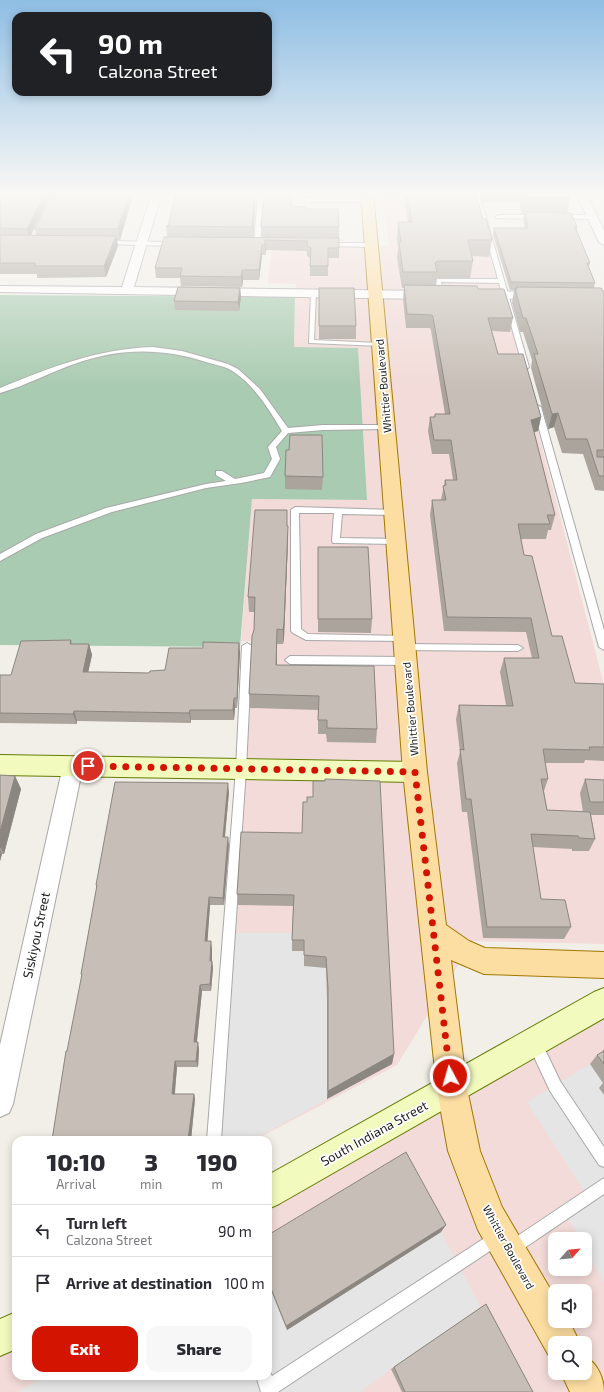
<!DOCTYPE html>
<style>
:root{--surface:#fff;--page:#f7f7f7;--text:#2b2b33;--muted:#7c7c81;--line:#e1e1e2;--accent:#d31400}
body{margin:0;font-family:"Exo 2",sans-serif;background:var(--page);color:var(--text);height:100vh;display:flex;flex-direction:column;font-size:15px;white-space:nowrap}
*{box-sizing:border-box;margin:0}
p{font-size:13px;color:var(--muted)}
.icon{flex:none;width:22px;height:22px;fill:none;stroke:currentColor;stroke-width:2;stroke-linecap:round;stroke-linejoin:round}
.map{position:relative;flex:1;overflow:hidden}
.side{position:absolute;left:12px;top:1136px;width:260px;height:244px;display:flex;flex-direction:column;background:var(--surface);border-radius:12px;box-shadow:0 2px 10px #0003}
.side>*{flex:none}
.guide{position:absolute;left:12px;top:12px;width:260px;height:84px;border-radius:12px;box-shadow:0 2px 10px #0003;background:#202124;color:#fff;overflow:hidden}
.needle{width:26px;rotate:63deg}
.buttons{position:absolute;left:548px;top:1232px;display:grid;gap:8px}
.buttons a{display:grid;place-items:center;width:44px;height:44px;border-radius:8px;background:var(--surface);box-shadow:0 2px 10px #0003;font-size:20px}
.pin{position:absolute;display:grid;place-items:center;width:34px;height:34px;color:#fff;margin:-17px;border:2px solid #fff;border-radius:50%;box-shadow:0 1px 4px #0007}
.me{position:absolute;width:44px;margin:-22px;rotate:354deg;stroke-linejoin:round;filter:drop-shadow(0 0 3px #0008)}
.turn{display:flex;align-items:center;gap:14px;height:84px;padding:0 20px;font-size:18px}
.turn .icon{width:52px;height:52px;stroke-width:2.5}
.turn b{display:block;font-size:28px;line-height:34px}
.eta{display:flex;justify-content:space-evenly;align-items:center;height:68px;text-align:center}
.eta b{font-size:24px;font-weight:800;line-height:28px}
.action{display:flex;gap:8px;margin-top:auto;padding:8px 20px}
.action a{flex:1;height:46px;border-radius:12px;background:var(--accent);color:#fff;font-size:16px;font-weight:800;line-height:46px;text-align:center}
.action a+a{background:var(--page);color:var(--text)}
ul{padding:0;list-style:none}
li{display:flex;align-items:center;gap:12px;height:52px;padding:0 20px;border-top:1px solid var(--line)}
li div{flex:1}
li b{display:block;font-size:15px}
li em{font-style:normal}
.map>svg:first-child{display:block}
.commercial{fill:#f2dbd8;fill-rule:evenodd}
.cemetery{fill:#a9cbb1}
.parking{fill:#e5e5e5}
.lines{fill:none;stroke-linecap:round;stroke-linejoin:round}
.lane-casing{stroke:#a8a8a8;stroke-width:2}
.street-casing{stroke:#a8a8a8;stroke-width:2}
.secondary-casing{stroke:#647d04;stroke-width:2}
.primary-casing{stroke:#9f7900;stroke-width:2}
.lane{fill:#fff;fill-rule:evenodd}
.street{fill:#fff;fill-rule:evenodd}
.secondary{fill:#f2fabe;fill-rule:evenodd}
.primary{fill:#fddea2;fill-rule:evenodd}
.wall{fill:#aba49d}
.shaded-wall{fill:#8b8680}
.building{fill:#c7bfb7;stroke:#8b8680}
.route{stroke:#d31400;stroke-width:7;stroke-dasharray:0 12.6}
.labels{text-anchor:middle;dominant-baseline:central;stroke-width:3.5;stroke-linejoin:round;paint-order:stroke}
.street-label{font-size:11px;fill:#212121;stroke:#fff}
.near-street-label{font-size:13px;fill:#212121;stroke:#fff}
</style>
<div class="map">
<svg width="604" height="1392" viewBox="0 0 604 1392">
<rect width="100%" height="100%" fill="#f2efe8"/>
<path class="commercial" d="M383,193H476L604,685V944L473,941L397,1065L255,1140H218L254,641H241L252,499L367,500L294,347L296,284L268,283L272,246H389Z
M604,1000V1392H0V1339L16,1330V1376H268V1191ZM555,1239H585V1269H555ZM555,1291H585V1321H555ZM555,1343H585V1373H555Z"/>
<path class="cemetery" d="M0,295L295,297L294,347L358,348L367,500L252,499L240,647L0,645Z"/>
<path class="parking" d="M229,933H292V951L304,952L325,968L327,998V1099L253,1140H217Z
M590,1064L604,1083L599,1088L604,1095V1283L585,1249V1239H580L565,1212L587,1196L527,1102Z
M441,1232L481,1308L391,1369L360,1392H18L46,1376H268V1283L287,1329Z"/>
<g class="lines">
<g class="lane-casing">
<path id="lane" d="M258,193H264L260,244L257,246L254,244Z
M290,193H297L305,198H368L371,200L368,202H304Z
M474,193H479L529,367L528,368L523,367L499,283L441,282L444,295L441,297L438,295L435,279H498Z
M498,215H536L539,217L536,219L496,218L495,217Z
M560,215H592L595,217L592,219L558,218L557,217Z
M104,241L176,242L179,244L176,246L102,244L101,243Z
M326,243H371L374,245L371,247L324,246V244Z
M311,292L316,293L314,340L379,343L382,345L381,346L309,343Z
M153,347L182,351L228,364L238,369L260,389L288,428L323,425H386L390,427L386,429L323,430L288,433L276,447L280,459L270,477L241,483L206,488L112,512L42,538L0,561V554L36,534L106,508L206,484L226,481L216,475V471H222L235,479L264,473L272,459L268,447L282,431C269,410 255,386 234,372C226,366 215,365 206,362C161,348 121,348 77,363C51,372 25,386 0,393V388C52,367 96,349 153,347Z
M534,405H537L541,407L604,630V650L599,647L533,407Z
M295,507L396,510L397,512L393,515L342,514L340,538L399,539L400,541L396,544L333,543L332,541L334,513H299L301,629L308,634L404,636L409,639L407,641L306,640L293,633L291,631V510Z
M247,643L252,646L246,769L221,1140H207L236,769L242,646Z
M404,644L518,645L523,648L518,651L404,650L399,647Z
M290,656L406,657L411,661L406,665L290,664L285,660Z
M535,1037L540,1039L560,1081L604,1147V1167L599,1165L550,1091L528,1044L530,1039Z
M604,1178V1194L517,1253L512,1256L507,1253L504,1248L507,1243Z
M497,1230L502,1233L505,1238L502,1243L278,1392H261L256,1376H268V1369L272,1376Z"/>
</g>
<g class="street-casing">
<path id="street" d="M152,193H162L134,287L429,291L433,293L435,295L433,297L429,299L0,292V286L122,287Z
M576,193H586L604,231V245L599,242Z
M481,291L539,292L543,294L545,296L543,298L539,300L477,297L475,295L477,293Z
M73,758L80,760L83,766L13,1104L9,1113L0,1117V1045L63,766L66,760Z"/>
</g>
<g class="secondary-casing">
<path id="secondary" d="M0,755L415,762L423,765L427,772L423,779L415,782L0,775Z
M604,988V1018L279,1204L268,1209V1175L594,992Z
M16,1312V1349L0,1356V1319Z"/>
</g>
<g class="primary-casing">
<path id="primary" d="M361,193H373L427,772L446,925L469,941L485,948L604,952V978L484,974L451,960L467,1089L480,1151L502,1207L555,1297V1321H569L580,1343H555V1358L549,1356L478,1230L448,1151L437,1089L403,772Z
M585,1357C598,1363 604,1379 604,1392H570L561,1373H585Z"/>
</g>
<use href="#lane" class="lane"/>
<use href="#street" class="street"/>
<use href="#secondary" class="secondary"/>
<use href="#primary" class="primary"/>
</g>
<path class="wall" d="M0,193H52L31,235H36L35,229L52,193H135V195H133L120,240H117L118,246L106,277L37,278V274H0Z
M256,193L253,238H262L261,227L264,193H292V206L305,209L339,227V258H328V276H310V258L307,256V251L266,250L265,255H262L259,280H243L242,287L181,286L180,278H156L155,268L167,237L166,226Z
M402,193H476L483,219L492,240L489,257L472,256L473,261L470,278H437L436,286L478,289L513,318L510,332L492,331L498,354L541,417L538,431L534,432L555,515L551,530H548L546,539H521L524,555L552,636L575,683L604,684V761L585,760L584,763H545L548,779L544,791L547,810L583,812L580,793L585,779L604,780V815H591L595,839L589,851H572V849L533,847L541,899L571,927L564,939L483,938L467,812H462L457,763L460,752L456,719L459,705H506L500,672L504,658H532L526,632L444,631L430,515L432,500H441L445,480H453L449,454H432L428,431L430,417H434L435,414H445L431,330L430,328H406L403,299L404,288H402L397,258L398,248L397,239L398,222H408L404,196H402Z
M480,193H568L570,198L567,213L577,227V231L590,263L589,267L595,283L594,288L604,291V491L595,490L583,454L562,453L554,427L548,429L531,368L532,360L523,332H520L512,303L514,290H510L493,235L494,228H525L523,220L524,214H522L519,202H483Z
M240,288L241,297L239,311L175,310L174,301Z
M319,288L356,326V339H319Z
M285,476L323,477L322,490L285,489Z
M287,526L288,541L284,638L283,644H277V665L377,729L376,743L327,742L326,734H318V710L250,708L249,694L254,630V612H249L248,597Z
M318,547L372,619L371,633L318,632Z
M71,640L72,644H89L92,655L88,672L149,673L165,670L203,648L239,643L240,653L237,708H235L234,720H191V723L77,721V724L0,723V675H11Z
M0,775L15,776L21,789L6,846L4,854H2L0,861Z
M229,792L225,837L229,845L224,905H210L207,941L212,949V961L213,968L211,991H202L197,1042L199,1049L198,1067H177L175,1094H194L195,1099L191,1140L67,1051L82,976L81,974L97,888L96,885Z
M307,802L394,1054L392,1064L327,1099V998L326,968L304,966V951H292V940L293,906L238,905L237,894L302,833Z
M604,1049V1095L599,1088L603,1083L590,1064L597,1055L601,1053Z
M441,1232L287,1330L268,1283V1235Z
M486,1304L533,1392H402L391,1369Z"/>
<path class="shaded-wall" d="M45,193H52L29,239L27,229Z
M129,193H133V195L120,240L118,229Z
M255,193H256L253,240L252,227Z
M116,236L118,246L106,277L104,266Z
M265,240L266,250L265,255Z
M262,245V255L259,280V270Z
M242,270L243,280L242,287L241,277Z
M240,288L241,297L239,311L238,302Z
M558,413L554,427L548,429L552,414Z
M541,417L538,431L528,434L531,420Z
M288,526V541L284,638L283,644V630Z
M277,629V679L276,665Z
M239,643L240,653L237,708V698Z
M89,644L92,655L86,682L83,672Z
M234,698L235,708L234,720L233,710Z
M190,710L191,720V723L189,713Z
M74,711L77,721V724L73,714Z
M15,776L21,789L4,854L0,847V832Z
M228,783L229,792L224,845L223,837Z
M228,837L229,845L224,905L223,898Z
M0,850L2,854L0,861Z
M209,897L210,905L207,949L205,941Z
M211,941L212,949V961L213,968L211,991L210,984V961Z
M200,985L202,991L196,1049L194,1042Z
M198,1042L199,1049L198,1067L196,1061Z
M394,1054L392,1064L327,1099L328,1091Z
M175,1061L177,1067L174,1099L172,1094Z
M194,1094L195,1099L191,1140H188Z
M446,1225L441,1232L287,1330L286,1326Z"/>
<path class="building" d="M0,193H45L27,229L0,228Z
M52,193H129L118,229H35Z
M176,193H255L252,227L166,226H168Z
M264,193H292L291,206L306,207L305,209H338L339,227H261Z
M407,193H475L483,219H486L492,240H468L473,261H437L435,263L437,272H403L399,242H401L398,222H412Z
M524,193H568L570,198H525Z
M525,212L571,213L577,227H575L590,263H587L595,283L511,282L494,228H528Z
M0,235L116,236L104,266H35V263H0Z
M164,237L339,238V248H328V266H310L311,248L307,246L308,241L265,240V245H262L259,270H242L241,277L180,276L182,268H155Z
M404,285L477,286L478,289H504L513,318H488L498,354H523L541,417L531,420L555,515H547L550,524H518L524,555L532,556L552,636H562L575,683L604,684V747H589L590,750L543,749L548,779H541L547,810L590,812L595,839L579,838L578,836L531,834L541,899L565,900L571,927H487L471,799H466L460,749L464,750L459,705L513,706L504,658H539L531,618L447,617L432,500H446L443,486L446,485L445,480H457L451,440H434L430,417H435V414H450L433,317L432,315L407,314Z
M178,287L240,288L238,302L174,301Z
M516,287L601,288L603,291H604V450H597V457H604V476H599L587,439H566L558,413L552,414L534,354H538L526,318H523L515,289H517Z
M319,288H354L356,326H319Z
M290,435H322L323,477L285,476L286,450H289Z
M255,510H287V526H288L284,623L283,630L277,629L276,665L374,666L377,729L327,728V720H318L319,696L249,694L252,636L254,630L255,597H248Z
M318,547H368L372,619H318Z
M71,640L70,644H89L83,672H100L149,673L150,671L165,670L169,648H203V642L239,643L237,698H234L233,710H190L189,713L74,711L73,714L0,713V675H11L21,641Z
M0,775L15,776L0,832Z
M325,779L380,781L394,1054L328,1091V988L326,957L304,955V940H292L294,895L237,894L241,832L302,833L303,802H307V797H313V781H325Z
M585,779L604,780V802H590Z
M115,782L228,783L223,837H228L223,898L209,897L205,941H211L210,961H212L210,984L200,985L194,1042H198L196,1061H175L172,1094H194L188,1140H52L66,1051H67L82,974H81L97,885H96Z
M604,1051V1064L597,1055Z
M406,1152L446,1225L286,1326L268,1281V1235Z
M486,1304L533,1392H405L394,1367Z"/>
<linearGradient id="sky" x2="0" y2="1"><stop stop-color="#8fbee4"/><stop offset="0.5" stop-color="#f9f8f5"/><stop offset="1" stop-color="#f9f8f5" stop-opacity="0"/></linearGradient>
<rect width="604" height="388" fill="url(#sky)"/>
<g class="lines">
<path class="route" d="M88,766L415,772L450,1076"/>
</g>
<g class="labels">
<g class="street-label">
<text transform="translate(383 386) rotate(-95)">Whittier Boulevard</text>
<text transform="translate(410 709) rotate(-95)">Whittier Boulevard</text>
<text transform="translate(509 1247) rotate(61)">Whittier Boulevard</text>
</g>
<g class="near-street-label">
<text transform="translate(36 935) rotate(-78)">Siskiyou Street</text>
<text transform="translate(374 1133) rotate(-29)">South Indiana Street</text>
</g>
</g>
</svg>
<div class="buttons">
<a><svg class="needle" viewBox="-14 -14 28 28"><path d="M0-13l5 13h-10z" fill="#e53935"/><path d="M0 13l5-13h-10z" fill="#7c7c81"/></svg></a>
<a><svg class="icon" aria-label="sound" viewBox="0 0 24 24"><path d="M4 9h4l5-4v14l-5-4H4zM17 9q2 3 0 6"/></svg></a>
<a><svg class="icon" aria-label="search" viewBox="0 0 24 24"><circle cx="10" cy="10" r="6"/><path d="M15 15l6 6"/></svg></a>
</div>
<div class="pin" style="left:88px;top:766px;background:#d93025"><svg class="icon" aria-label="arrive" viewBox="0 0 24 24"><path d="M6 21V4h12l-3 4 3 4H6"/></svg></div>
<svg class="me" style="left:450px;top:1076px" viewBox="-20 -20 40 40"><circle r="17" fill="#d31400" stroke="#fff" stroke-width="3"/><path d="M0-11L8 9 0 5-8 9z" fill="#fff"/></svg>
<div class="guide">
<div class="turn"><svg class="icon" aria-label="left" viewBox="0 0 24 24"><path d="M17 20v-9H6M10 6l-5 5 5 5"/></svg><div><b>90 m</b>Calzona Street</div></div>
</div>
<section class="side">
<div class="eta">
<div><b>10:10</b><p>Arrival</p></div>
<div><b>3</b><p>min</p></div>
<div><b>190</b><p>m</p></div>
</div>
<ul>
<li><svg class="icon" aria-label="left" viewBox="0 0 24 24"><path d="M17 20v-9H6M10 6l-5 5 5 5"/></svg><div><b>Turn left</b><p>Calzona Street</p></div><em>90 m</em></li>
<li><svg class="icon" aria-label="arrive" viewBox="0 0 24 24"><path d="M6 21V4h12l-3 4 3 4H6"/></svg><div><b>Arrive at destination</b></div><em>100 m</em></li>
</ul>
<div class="action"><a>Exit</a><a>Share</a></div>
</section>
</div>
